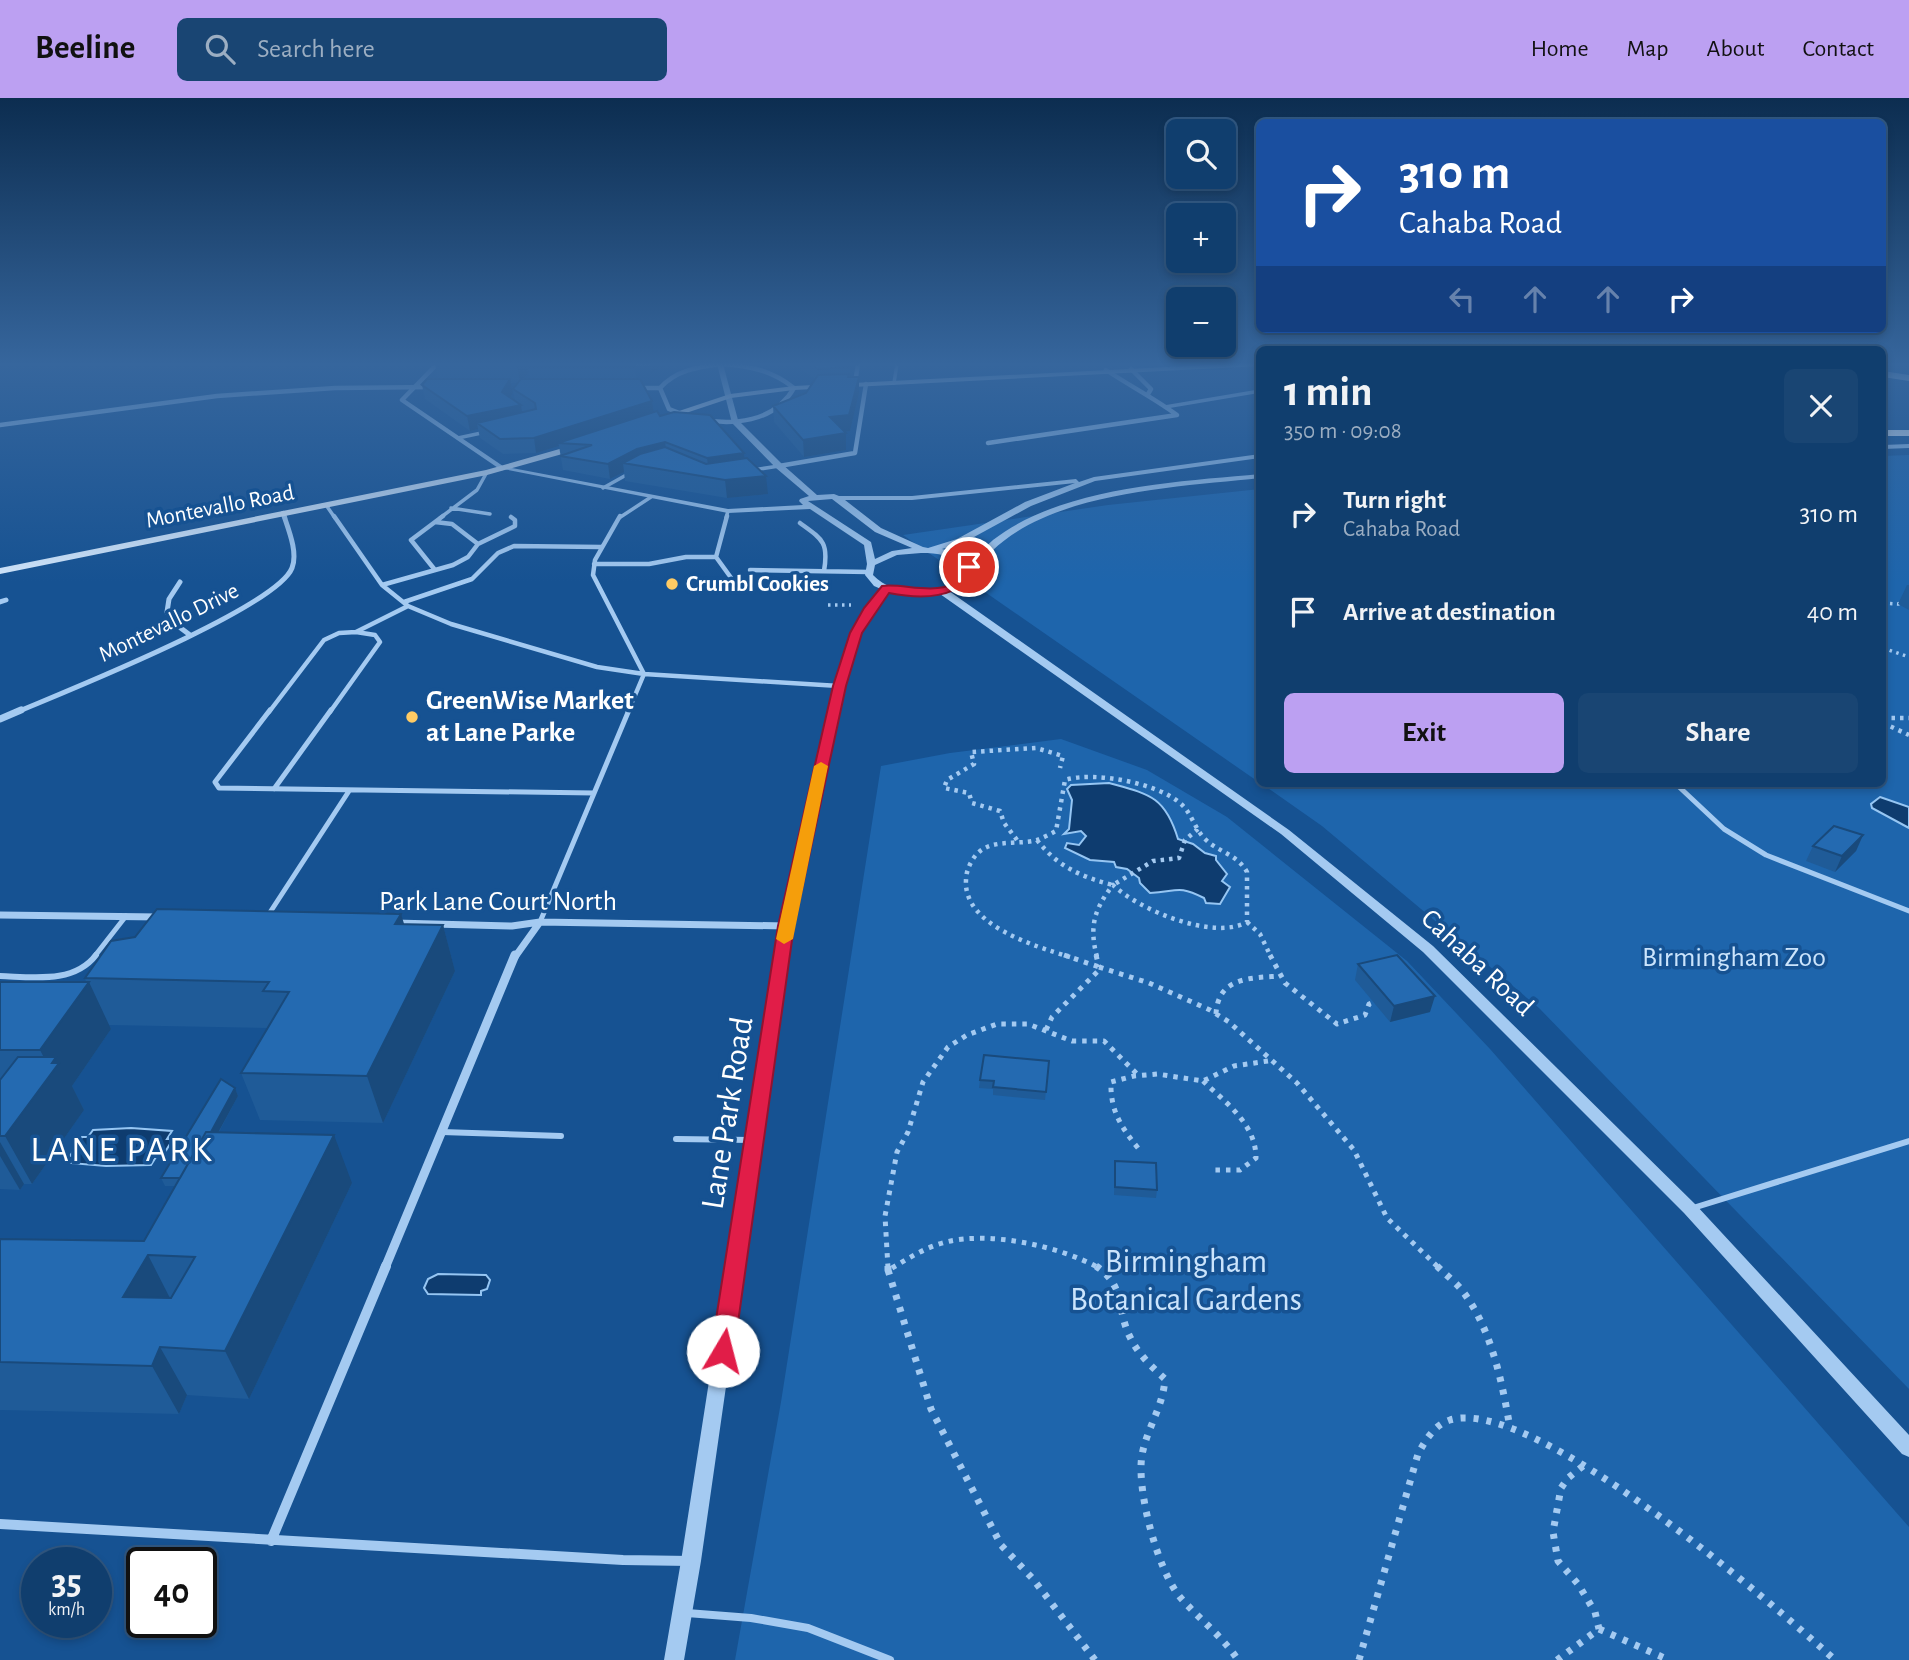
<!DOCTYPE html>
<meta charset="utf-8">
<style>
:root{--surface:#103e6e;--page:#194573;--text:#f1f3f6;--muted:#9caec2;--line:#305781;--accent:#bca0f2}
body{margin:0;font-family:"Alegreya Sans",sans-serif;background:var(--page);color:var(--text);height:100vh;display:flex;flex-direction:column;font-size:26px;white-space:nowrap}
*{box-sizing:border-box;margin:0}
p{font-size:23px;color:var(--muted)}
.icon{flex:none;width:38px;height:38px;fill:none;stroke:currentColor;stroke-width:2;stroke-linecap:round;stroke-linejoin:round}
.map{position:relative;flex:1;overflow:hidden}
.details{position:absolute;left:1256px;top:248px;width:630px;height:441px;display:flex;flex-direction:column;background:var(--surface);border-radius:10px;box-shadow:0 4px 10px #0003,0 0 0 2px var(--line)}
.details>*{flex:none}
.banner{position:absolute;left:1256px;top:21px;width:630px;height:214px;border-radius:10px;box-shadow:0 4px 10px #0003,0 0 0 2px var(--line);background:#1a4fa0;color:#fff;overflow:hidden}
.buttons{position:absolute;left:1166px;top:21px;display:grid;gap:14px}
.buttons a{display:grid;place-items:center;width:70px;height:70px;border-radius:10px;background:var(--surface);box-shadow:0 4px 10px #0003,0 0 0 2px var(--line);font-size:35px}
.speed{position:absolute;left:21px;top:1449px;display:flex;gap:14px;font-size:35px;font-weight:700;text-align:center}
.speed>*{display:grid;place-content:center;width:91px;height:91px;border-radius:50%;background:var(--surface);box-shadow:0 4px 10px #0003,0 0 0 2px var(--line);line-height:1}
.speed small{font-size:18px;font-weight:400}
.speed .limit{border:4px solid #111;border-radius:10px;background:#fff;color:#111}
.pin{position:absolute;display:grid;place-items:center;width:60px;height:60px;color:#fff;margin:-30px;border:4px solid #fff;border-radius:50%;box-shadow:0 2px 7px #0007}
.me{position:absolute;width:77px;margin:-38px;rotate:8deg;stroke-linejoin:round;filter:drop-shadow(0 0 5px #0008)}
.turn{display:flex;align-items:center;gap:24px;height:147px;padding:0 28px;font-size:32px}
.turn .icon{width:91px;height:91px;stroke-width:2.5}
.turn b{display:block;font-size:49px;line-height:60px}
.lanes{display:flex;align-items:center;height:66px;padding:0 28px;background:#0003;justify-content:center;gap:35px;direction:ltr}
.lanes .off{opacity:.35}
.round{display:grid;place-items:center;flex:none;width:74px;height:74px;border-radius:10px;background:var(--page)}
.head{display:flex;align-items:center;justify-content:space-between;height:119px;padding:0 28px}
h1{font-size:42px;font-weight:600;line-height:52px}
.primary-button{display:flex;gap:14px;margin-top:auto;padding:14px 28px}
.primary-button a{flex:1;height:80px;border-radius:10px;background:var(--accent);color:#111;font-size:28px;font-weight:600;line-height:80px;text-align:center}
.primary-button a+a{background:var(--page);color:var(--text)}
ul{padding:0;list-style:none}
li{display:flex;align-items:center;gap:21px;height:98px;padding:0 28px}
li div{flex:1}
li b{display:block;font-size:26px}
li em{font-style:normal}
header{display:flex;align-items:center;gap:42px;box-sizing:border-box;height:98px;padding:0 35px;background:var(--accent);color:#111}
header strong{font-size:33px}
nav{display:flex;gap:38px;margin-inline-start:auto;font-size:24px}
.search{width:490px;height:63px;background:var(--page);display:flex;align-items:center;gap:18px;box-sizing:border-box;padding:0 24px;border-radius:10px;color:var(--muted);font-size:26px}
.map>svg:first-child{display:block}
.green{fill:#1e65ac}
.water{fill:#0e3c6f;stroke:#96c6f3;stroke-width:2}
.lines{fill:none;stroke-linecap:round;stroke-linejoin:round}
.path-far3{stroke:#a4caf1;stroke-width:3.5;stroke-dasharray:2.5 4.5;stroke-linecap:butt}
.path-far2{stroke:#a4caf1;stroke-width:4.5;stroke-dasharray:3.5 5;stroke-linecap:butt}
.path-far1{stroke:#a4caf1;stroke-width:5;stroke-dasharray:4.5 6;stroke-linecap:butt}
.path{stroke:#a4caf1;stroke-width:7;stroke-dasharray:5 8;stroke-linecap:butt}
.service-far4{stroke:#a4caf1;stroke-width:3.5}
.service-far3{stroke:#a4caf1;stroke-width:4.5}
.service-far2{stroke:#a4caf1;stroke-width:5}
.service-far1{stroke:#a4caf1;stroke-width:6}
.service{stroke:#a4caf1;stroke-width:8}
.minor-far4{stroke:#a4caf1;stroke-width:4.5}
.minor-far3{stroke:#a4caf1;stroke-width:5}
.minor-far2{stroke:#a4caf1;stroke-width:7}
.minor-far1{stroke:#a4caf1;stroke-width:9}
.minor{stroke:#a4caf1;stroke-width:10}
.tertiary{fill:#a4caf1;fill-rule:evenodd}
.secondary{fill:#d2e6fb;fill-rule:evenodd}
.trunk{fill:#f6faff;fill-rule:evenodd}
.wall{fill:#1f5b98;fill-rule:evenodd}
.shaded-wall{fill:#194a7c}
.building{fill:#246ab1;stroke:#194a7c;stroke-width:2;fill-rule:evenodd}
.route{fill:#e11d48;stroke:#92132f;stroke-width:2}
.slow{fill:#f59e0b}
.poi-dot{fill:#ffcb64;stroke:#165292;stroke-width:2.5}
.labels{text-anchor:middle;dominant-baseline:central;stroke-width:7;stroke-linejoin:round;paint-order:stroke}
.far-street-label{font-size:23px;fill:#fff;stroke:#165292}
.far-poi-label{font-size:23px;font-weight:bold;fill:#fff;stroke:#165292;text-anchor:start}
.poi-label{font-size:28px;font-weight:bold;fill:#fff;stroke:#165292;text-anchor:start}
.street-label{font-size:28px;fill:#fff;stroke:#165292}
.park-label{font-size:28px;fill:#cbe4fc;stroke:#165292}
.near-street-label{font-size:33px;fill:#fff;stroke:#165292}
.near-park-label{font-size:33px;fill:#cbe4fc;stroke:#165292}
.near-neighbourhood-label{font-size:37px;letter-spacing:2px;fill:#fff;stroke:#165292}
</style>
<header>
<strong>Beeline</strong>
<div class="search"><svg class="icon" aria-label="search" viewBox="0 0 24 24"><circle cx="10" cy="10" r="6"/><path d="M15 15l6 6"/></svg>Search here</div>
<nav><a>Home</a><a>Map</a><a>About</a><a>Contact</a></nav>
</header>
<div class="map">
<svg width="1909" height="1562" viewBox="0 0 1909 1562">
<rect width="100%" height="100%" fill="#165292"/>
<path class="green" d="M1909,357V1291L1539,910L1322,728L1262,686H1883V358Z
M1260,391V685L903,437L1108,407Z
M1061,641L1147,672L1227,719L1407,863L1490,951L1909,1429V1562H735L781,1304L881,668L950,655Z"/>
<path class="water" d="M1109,685C1149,696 1165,698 1178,741L1193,746L1205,755L1216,758V762L1227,776L1222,783L1230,789L1220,806L1206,805L1204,800C1177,786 1177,794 1150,795L1140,785L1139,780L1127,771L1116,769L1114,764L1090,762L1065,750L1067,745L1079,747L1086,738L1081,733L1064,736L1069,731L1072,702L1067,691L1071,687Z
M1880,699L1909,709V730L1872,710L1871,706Z
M131,1030L172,1033L167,1041H173L162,1059H156L151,1067L106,1068L70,1065L75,1058H70L82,1039H88L93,1032Z
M438,1176L486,1177L490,1182L487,1191L481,1193V1197L428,1196L424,1190L428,1181Z"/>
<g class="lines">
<path class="path-far3" d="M1883,505L1898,506L1909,502
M828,507H851
M1883,550L1909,559"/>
<path class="path-far2" d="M1883,620H1909
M1883,625L1909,637
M1017,742L1004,725L1000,713L972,705L969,695L944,690L947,682L974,666L971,654L1036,650L1063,658L1060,670
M1037,742C1057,768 1081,779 1113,787L1153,763L1179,760L1185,742L1199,730
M1247,824L1260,836L1271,859
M1070,859C1034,848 963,827 966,782C966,772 972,760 979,754C994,741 1019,747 1037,742C1043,740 1050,736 1056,733L1065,682C1094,673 1157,685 1180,705C1192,715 1194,730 1205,741C1218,754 1237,756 1247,774V824C1214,843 1139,812 1113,787C1094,811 1089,829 1097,859"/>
<path class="path-far1" d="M1064,857L1099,869
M1096,857L1099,869
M1270,857L1285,885L1337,926L1365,917L1369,906L1374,904
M1099,869L1149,885L1210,912L1229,924L1297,985L1354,1052L1387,1120L1439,1170
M1216,916C1218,879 1250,880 1280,878
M1046,932L1052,919L1101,870
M1203,983C1226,1005 1256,1026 1256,1060L1240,1072H1214
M1138,1050C1121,1029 1110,1012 1111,984L1134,978L1157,976L1203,983L1234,968L1268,963
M888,1170L885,1118L897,1054L908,1034L923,984L948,949L967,937L997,926H1028L1072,943H1104L1137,976
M892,1170C909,1160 926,1149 946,1144C990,1133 1059,1148 1099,1170"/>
<path class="path" d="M888,1168V1172L895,1168
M1096,1168C1126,1188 1116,1211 1130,1239C1138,1256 1152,1269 1165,1281C1163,1309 1147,1330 1142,1357C1136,1392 1158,1473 1180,1499C1199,1521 1222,1538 1238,1562
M1437,1168C1445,1176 1454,1183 1461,1191C1491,1229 1502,1283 1510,1330
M888,1172L931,1311L1001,1447L1033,1481L1095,1562
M1583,1368L1568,1380L1561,1390L1553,1434L1558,1463L1578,1486L1595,1514L1599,1531
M1599,1531L1669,1562
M1359,1562L1418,1356C1425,1343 1434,1327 1450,1322C1532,1297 1773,1506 1835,1562
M1557,1562L1599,1531"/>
<path class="service-far4" d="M626,266H651
M894,285L897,266
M1165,309L1260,293
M458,340L486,334
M753,372L779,368
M603,390L628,376
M326,407L335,420
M451,410L490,416
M440,420L477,392L487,374
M619,420L651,399
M726,420L728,413"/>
<path class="service-far3" d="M620,418L595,462L593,477L644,576
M727,418L716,459L737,488
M435,424L452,426L478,446
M800,425C822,441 829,444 824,473
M594,466H649L686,459H716
M435,472L411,442L443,418
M750,472L869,474
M382,487L453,467L468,459L478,446L515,428V422L511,419
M404,504L472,481L498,455L514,448L601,449
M408,508L451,526L597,569L644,576L839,588
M269,614L324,542L339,535L356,534L408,508L382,487L334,418
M330,614L380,544L375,537L356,534
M628,614L644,576"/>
<path class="service-far2" d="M270,612L215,684L219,690L594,695
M1676,686L1724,731L1766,757L1909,813
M274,691L331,612
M267,819L349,693
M540,824L629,612
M94,859L126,818"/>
<path class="service-far1" d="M0,878C33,879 74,886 96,857
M442,1034L561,1038
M676,1041L751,1042
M1693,1110L1909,1043"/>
<path class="service" d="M687,1515L751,1520L808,1530L890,1562"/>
<path class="minor-far4" d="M437,266L402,302L502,370
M721,266C750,268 771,272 794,290C769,333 710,329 669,311L660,290C676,272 698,269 721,266Z
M1131,271L1151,291L1148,296
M855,285L858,266
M636,290H660
M0,327L217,298L335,290L432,289
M988,345L1177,317C1154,300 1130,288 1106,272
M779,368L855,355L866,286
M283,415L285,420"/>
<path class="minor-far3" d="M180,484L169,501L167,514L174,525L190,537
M0,504L6,502
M17,614C64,594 276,510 292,470C298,455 289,433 284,418"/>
<path class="minor-far2" d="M0,621L21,612
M0,817L159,819
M395,825L512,828L540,824L786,828
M515,859L540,824"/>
<path class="minor-far1" d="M385,1170L515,857"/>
<path class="minor" d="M0,1426L623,1462L690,1463
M271,1443L386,1168"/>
<path class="tertiary" d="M717,266H723L738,322L782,366L817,397L834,396L839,398H912L1076,381L1079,384L1094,379L1260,356V360L1095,383L1031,408L963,445L942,451L957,455L970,465C977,457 985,449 993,442C1061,389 1176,384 1260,376V380C1179,389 1054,393 992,453C987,458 976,465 973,471C972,475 972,478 971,482L949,493L1289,732L1433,848L1696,1107L1909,1337V1359L1902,1356L1684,1115L1423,854L1281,736L940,496L917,498L888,494L874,511L861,535L844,588L792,828L701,1463L684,1562H664L681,1463L780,828L834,588L851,535L865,510L881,491L874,488L865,477L867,466L864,447L810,411L728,415L498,370L502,368L728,411L803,407L799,403L800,401L809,398L776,370L732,325ZM1075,385L1025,404L957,441L928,450L923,449L881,430L845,402H912ZM832,401L875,434L912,450L892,453L875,461L871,444L808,403ZM921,455C938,455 952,457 965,469L964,479C938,496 896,501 873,477L875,467L897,457Z
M1909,346V350L1883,351V347Z"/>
<path class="secondary" d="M1226,266H1260V268L794,292L731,300L662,323L655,321L730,296L794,288Z
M577,346L581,349L580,351L487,377L0,476V470L486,372Z"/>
<path class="trunk" d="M1883,273L1909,277V283L1883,279Z
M1883,332H1909V338H1883Z"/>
</g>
<path class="wall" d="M435,266H633L635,269L636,281L652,303L653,314L660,318L744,355V360L768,396L727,400L625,383L624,374L610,381L563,372L559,348L536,355L503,356L480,340L478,331L470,333L425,301L422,287L438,281ZM529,274L530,281H524ZM511,285H518L513,291L515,303L510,300L513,295Z
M793,266H851L850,279L859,295L850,333L845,334L846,352L804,359L774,324L773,308L806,295L815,281Z
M1907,487H1909V512L1898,506Z
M1863,737L1856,753L1835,774L1806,763L1813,748Z
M404,826L443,827L455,873L383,1025L260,1022L241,975L268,930L109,927L111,931L72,988L84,1012L32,1086H24L20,1092L0,1091V884H86L85,880Z
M1358,866L1430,914L1390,924L1355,882Z
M1049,963L1045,1002L993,997V991L979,990L980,982Z
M235,990L238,998L219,1034L352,1085L249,1301L187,1297L179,1316L0,1312V1141L144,1143L175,1088H165L161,1080Z
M1115,1063L1157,1092L1156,1100L1114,1097Z"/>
<path class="shaded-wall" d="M517,266H535L528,269L529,274L520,285Z
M650,266H668L651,275Z
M859,279V295L850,333L831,336L830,319Z
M510,281L513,295L505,308L502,294Z
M652,303L654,317L558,345L559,348L536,355L534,340Z
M521,307L523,321L477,325L478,331L470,333L467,318Z
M846,335V352L804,359L803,342Z
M665,344L667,358L623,365L624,374L610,381L608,366L637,351Z
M744,355L745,369L709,374L707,360Z
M766,378L768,396L727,400L725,382Z
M1863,737L1856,753L1835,774L1842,758Z
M401,816L415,861L395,826Z
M443,827L455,873L383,1025L367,978Z
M89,884L111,931L72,988L84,1012L32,1086L5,1038L52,975L40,952Z
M1435,898L1430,914L1390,924L1394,908Z
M235,990L238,998L189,1088L185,1080Z
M334,1037L352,1085L249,1301L225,1253Z
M0,1044L24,1086L20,1092L0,1058Z
M148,1157L173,1206L123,1199Z
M160,1249L187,1297L179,1316L152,1268Z"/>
<path class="building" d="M531,266H633L635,269H528Z
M811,266H849V269L818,271Z
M849,276L848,279H859L849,317L830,319L846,335L803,342L773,308L806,295L818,277Z
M427,281H510L502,294L521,307L467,318L422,287Z
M521,281H640L652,303L534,340L500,341L477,325L536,311L535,305L513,291Z
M657,313L660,318L674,314L710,317L744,355L707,360L665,344L637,351L608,366L560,358L592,347L558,345Z
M665,349L706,366L747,360L766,378L725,382L623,365L640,356Z
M1834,728L1863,737L1842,758L1813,748Z
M157,811L401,816L395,826L443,827L367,978L241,975L289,894L263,893L269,884L85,880L111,843L135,839Z
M1397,857L1435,898L1394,908L1358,866Z
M0,884H89L40,952H0Z
M984,957L1049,963L1046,994L993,989L994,983L980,982Z
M18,959H56L52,965H59L5,1038H0V982Z
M221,981L235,990L211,1034H206L180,1080H161Z
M206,1034L334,1037L225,1253L160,1249L152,1268L0,1264V1141L144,1143ZM148,1157L195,1159L171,1200L123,1199Z
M1115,1063L1156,1065L1157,1092L1115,1089Z"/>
<linearGradient id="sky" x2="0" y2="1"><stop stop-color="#0c2d50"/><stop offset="0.55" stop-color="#36669d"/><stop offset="1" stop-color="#36669d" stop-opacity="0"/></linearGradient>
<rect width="1909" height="484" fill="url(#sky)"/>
<path class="route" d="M965,467H973L976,474C956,502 919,501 889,495L862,535L846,588L794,828L734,1253L731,1260L723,1263L715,1260L711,1253L778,828L833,588L850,535L864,510L882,488C908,484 955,506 965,467Z"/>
<path class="slow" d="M821,664L828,668L793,841L784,846L776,841L814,668Z"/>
<g class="poi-dot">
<circle cx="672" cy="486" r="7"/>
<circle cx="412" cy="619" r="7"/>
</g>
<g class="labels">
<g class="far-street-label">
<text transform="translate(220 409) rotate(-11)">Montevallo Road</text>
<text transform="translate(169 525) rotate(-26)">Montevallo Drive</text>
</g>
<g class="far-poi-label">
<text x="686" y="486">Crumbl Cookies</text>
</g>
<g class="poi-label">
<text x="426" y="603">GreenWise Market<tspan x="426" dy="32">at Lane Parke</tspan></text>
</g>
<g class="street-label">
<text x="498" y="804">Park Lane Court North</text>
<text transform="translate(1477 865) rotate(43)">Cahaba Road</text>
</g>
<g class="park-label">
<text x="1734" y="860">Birmingham Zoo</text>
</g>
<g class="near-street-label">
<text transform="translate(728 1015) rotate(-81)">Lane Park Road</text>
</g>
<g class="near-park-label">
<text x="1186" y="1164">Birmingham<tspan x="1186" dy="38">Botanical Gardens</tspan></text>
</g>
<g class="near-neighbourhood-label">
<text x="122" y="1051">LANE PARK</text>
</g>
</g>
</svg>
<div class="buttons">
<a><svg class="icon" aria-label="search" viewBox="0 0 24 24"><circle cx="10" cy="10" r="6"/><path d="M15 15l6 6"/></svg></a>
<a>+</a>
<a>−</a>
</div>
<div class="speed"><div>35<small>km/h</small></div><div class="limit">40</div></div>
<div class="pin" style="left:969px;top:469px;background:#d93025"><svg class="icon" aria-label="arrive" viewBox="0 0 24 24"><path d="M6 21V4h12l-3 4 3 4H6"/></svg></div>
<svg class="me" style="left:723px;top:1253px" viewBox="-20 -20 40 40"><circle r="19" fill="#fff"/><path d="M0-13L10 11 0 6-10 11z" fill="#e11d48"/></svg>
<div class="banner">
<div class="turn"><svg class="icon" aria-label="right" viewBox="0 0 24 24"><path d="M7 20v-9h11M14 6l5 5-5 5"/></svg><div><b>310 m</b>Cahaba Road</div></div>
<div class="lanes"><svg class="icon off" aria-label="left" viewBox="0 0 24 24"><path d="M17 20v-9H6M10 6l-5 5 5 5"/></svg><svg class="icon off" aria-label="ahead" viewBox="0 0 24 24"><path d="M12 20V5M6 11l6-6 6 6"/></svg><svg class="icon off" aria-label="ahead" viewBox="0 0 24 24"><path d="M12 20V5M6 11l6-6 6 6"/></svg><svg class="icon" aria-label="right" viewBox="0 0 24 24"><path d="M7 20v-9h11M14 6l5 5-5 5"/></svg></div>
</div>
<section class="details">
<div class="head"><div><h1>1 min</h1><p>350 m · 09:08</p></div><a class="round"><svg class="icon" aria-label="close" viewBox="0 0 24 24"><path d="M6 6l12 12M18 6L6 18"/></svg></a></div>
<ul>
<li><svg class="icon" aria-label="right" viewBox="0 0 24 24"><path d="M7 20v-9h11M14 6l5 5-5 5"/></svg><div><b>Turn right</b><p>Cahaba Road</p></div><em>310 m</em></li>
<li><svg class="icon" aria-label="arrive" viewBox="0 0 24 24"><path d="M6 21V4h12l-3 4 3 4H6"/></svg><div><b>Arrive at destination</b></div><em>40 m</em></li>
</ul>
<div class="primary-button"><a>Exit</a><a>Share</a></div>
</section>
</div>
